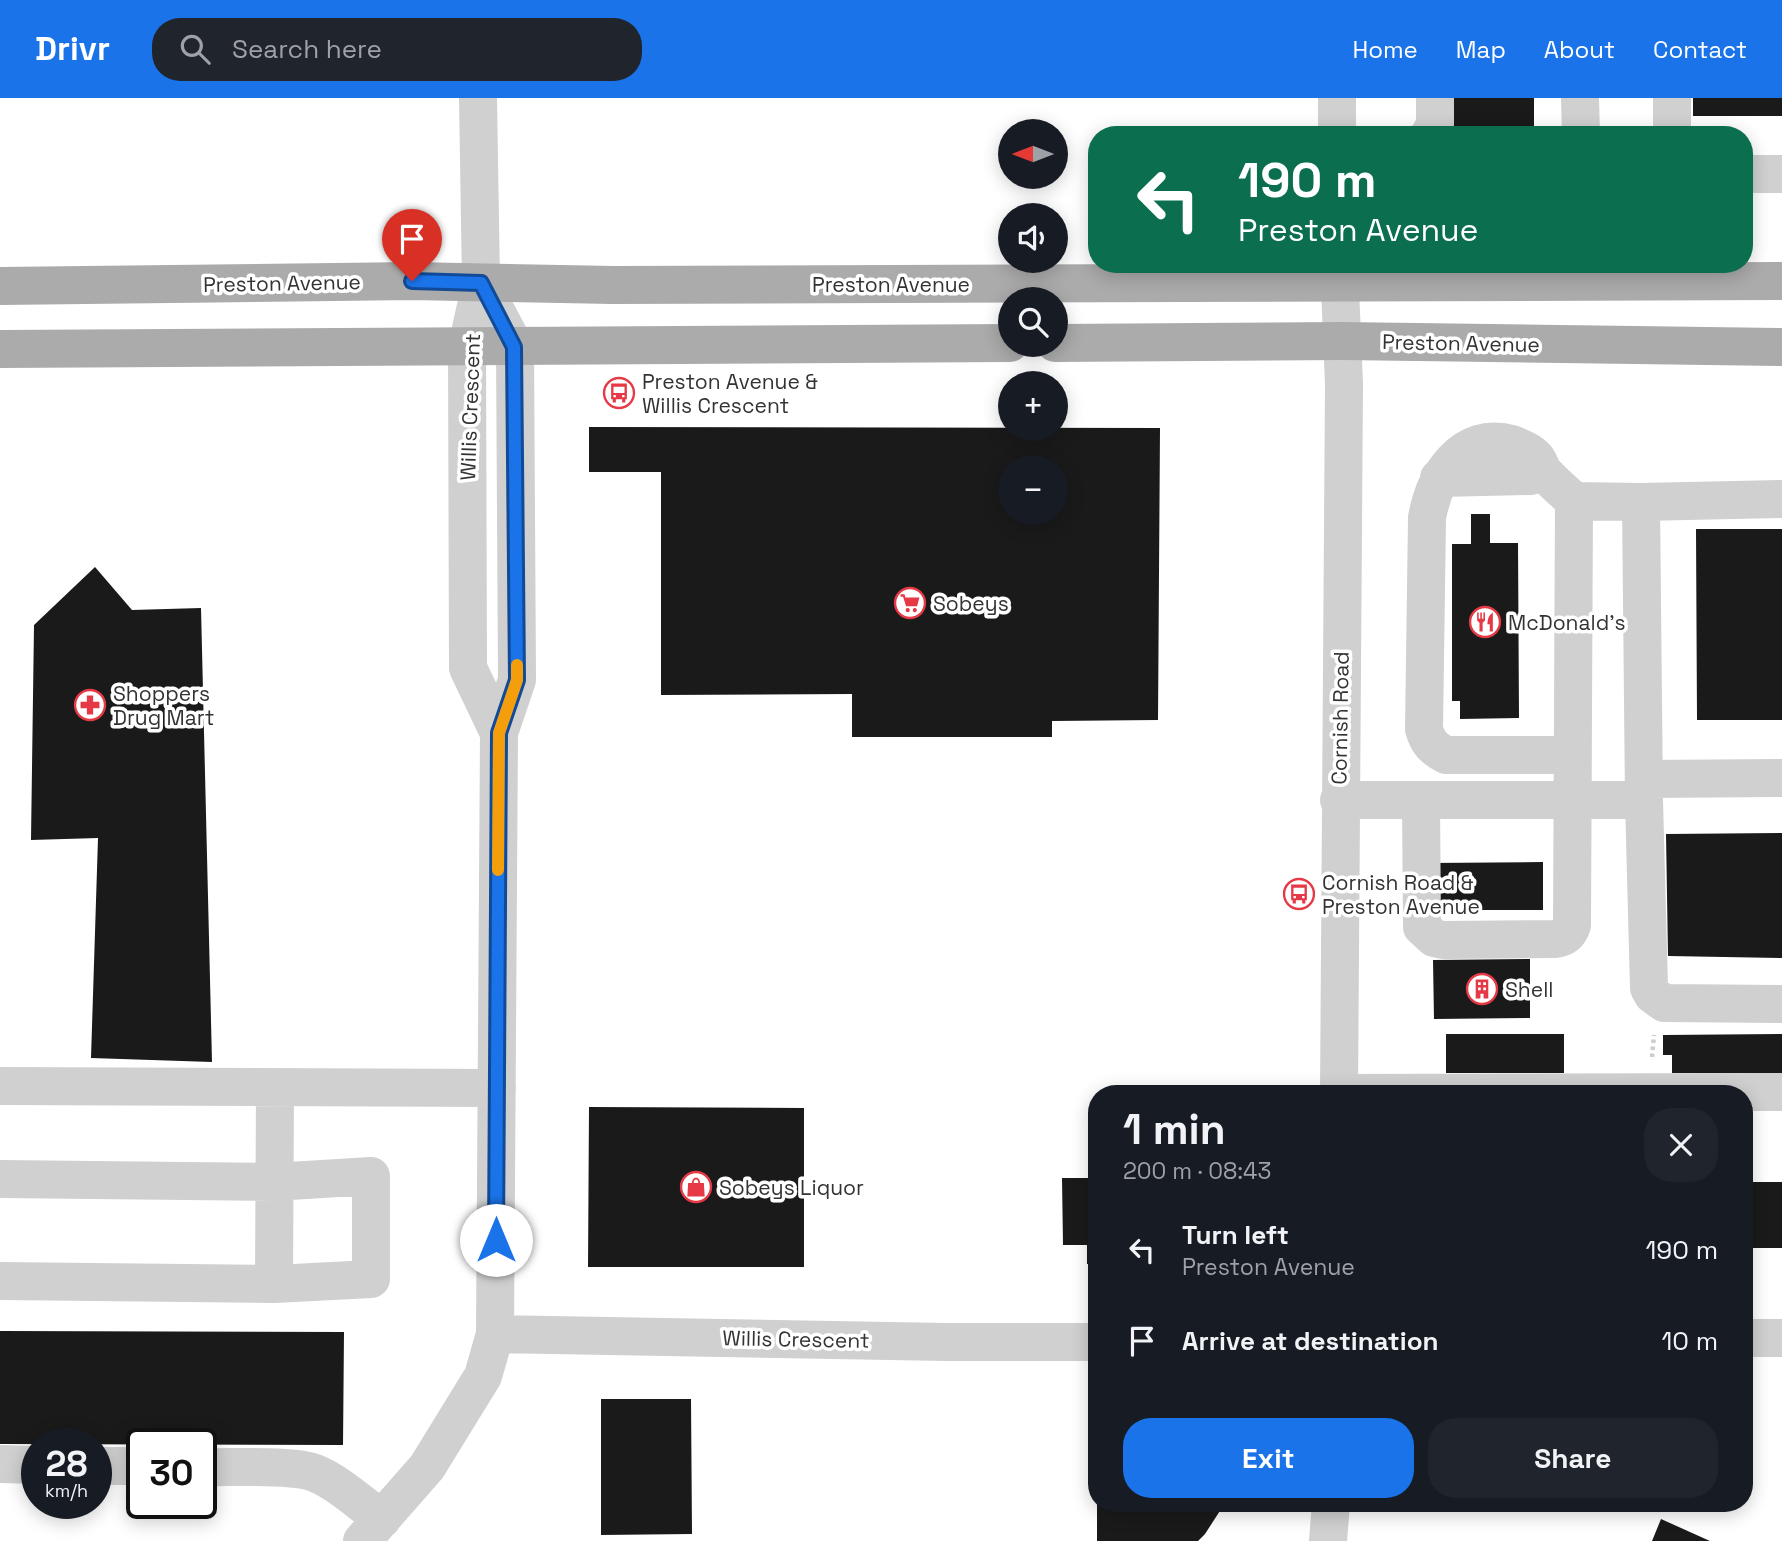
<!DOCTYPE html>
<meta charset="utf-8">
<style>
:root{--surface:#171b24;--page:#20242c;--text:#f1f3f6;--muted:#9ea1a6;--accent:#1a73e8}
body{margin:0;font-family:"Space Grotesk",sans-serif;background:var(--page);color:var(--text);height:100vh;display:flex;flex-direction:column;font-size:26px;white-space:nowrap}
*{box-sizing:border-box;margin:0}
p{font-size:23px;color:var(--muted)}
.icon{flex:none;width:38px;height:38px;fill:none;stroke:currentColor;stroke-width:2;stroke-linecap:round;stroke-linejoin:round}
.map{position:relative;flex:1;overflow:hidden}
.sheet{position:absolute;left:1088px;top:987px;width:665px;height:427px;display:flex;flex-direction:column;background:var(--surface);border-radius:28px;box-shadow:0 4px 18px #0003}
.sheet>*{flex:none}
.guide{position:absolute;left:1088px;top:28px;width:665px;height:147px;border-radius:28px;box-shadow:0 4px 18px #0003;background:#0b6e4f;color:#fff;overflow:hidden}
.needle{width:46px;rotate:270deg}
.fabs{position:absolute;left:998px;top:21px;display:grid;gap:14px}
.fabs a{display:grid;place-items:center;width:70px;height:70px;border-radius:50%;background:var(--surface);box-shadow:0 4px 18px #0003;font-size:35px}
.speed{position:absolute;left:21px;top:1330px;display:flex;gap:14px;font-size:35px;font-weight:700;text-align:center}
.speed>*{display:grid;place-content:center;width:91px;height:91px;border-radius:50%;background:var(--surface);box-shadow:0 4px 18px #0003;line-height:1}
.speed small{font-size:18px;font-weight:400}
.speed .limit{border:4px solid #111;border-radius:10px;background:#fff;color:#111}
.pin{position:absolute;display:grid;place-items:center;width:60px;height:60px;color:#fff;margin:-72px -30px;border-radius:50% 50% 50% 0;rotate:-45deg;box-shadow:0 0 7px #0007}
.pin .icon{rotate:45deg}
.me{position:absolute;width:77px;margin:-38px;rotate:0deg;stroke-linejoin:round;filter:drop-shadow(0 0 5px #0008)}
.turn{display:flex;align-items:center;gap:24px;height:147px;padding:0 35px;font-size:32px}
.turn .icon{width:91px;height:91px;stroke-width:2.5}
.turn b{display:block;font-size:49px;line-height:60px}
.round{display:grid;place-items:center;flex:none;width:74px;height:74px;border-radius:28px;background:var(--page)}
.summary{display:flex;align-items:center;justify-content:space-between;height:119px;padding:0 35px}
h1{font-size:42px;font-weight:700;line-height:52px}
.primary-button{display:flex;gap:14px;margin-top:auto;padding:14px 35px}
.primary-button a{flex:1;height:80px;border-radius:28px;background:var(--accent);color:#fff;font-size:28px;font-weight:700;line-height:80px;text-align:center}
.primary-button a+a{background:var(--page);color:var(--text)}
ul{padding:0;list-style:none}
li{display:flex;align-items:center;gap:21px;height:91px;padding:0 35px}
li div{flex:1}
li b{display:block;font-size:26px}
li em{font-style:normal}
header{display:flex;align-items:center;gap:42px;box-sizing:border-box;height:98px;padding:0 35px;background:var(--accent);color:#fff}
header strong{font-size:33px}
nav{display:flex;gap:38px;margin-inline-start:auto;font-size:24px}
.search{width:490px;height:63px;background:var(--page);display:flex;align-items:center;gap:18px;box-sizing:border-box;padding:0 24px;border-radius:28px;color:var(--muted);font-size:26px}
.map>svg:first-child{display:block}
.building{fill:#1a1a1a;fill-rule:evenodd}
.lines{fill:none;stroke-linecap:round;stroke-linejoin:round}
.path{stroke:#cdcdcd;stroke-width:4.5;stroke-dasharray:3.5 3.5;stroke-linecap:butt}
.minor{stroke:#d0d0d0;stroke-width:38}
.major{stroke:#ababab;stroke-width:38}
.route-casing{stroke:#114b97;stroke-width:18}
.route{stroke:#1a73e8;stroke-width:12}
.slow{stroke:#f59e0b;stroke-width:12}
.labels{text-anchor:middle;dominant-baseline:central;stroke-width:7;stroke-linejoin:round;paint-order:stroke}
.street-label{font-size:21px;fill:#333;stroke:#fff}
.poi-label{font-size:21px;fill:#333;stroke:#fff;text-anchor:start}
</style>
<header>
<strong>Drivr</strong>
<div class="search"><svg class="icon" aria-label="search" viewBox="0 0 24 24"><circle cx="10" cy="10" r="6"/><path d="M15 15l6 6"/></svg>Search here</div>
<nav><a>Home</a><a>Map</a><a>About</a><a>Contact</a></nav>
</header>
<div class="map">
<svg width="1782" height="1443" viewBox="0 0 1782 1443">
<rect width="100%" height="100%" fill="#fff"/>
<path class="building" d="M1452,0H1534V37H1452Z
M1693,0H1782V18H1693Z
M589,329L1160,330L1158,622L1052,623V639H852V596L661,597V374H589ZM1010,369H1055V415H1010Z
M1471,416H1490V445H1518L1519,620L1460,621V603H1452V446H1471Z
M1696,431H1782V622H1697Z
M95,469L132,512L201,510L212,964L91,960L98,740L31,742L34,527Z
M1782,735V860L1668,858L1666,736Z
M1543,764V812H1431V765Z
M1530,861V920L1434,921L1433,862Z
M1446,936H1564V975H1446Z
M1782,936V975H1672V957H1663V937Z
M589,1009L804,1010V1169H588Z
M1062,1080H1097V1166H1087V1147H1063Z
M1745,1084H1782V1150H1745Z
M0,1233L344,1234L343,1347L0,1346Z
M601,1301H691L692,1436L601,1437Z
M1097,1405H1225L1205,1436L1198,1443H1097Z
M1661,1421L1710,1443H1652Z"/>
<g class="lines">
<path class="path" d="M1652,959L1654,937"/>
<path class="minor" d="M478,0L481,185L467,249L468,570L499,635
M1337,0V37
M1580,0L1581,37
M1672,0V37
M1429,37L1435,27V0
M1745,76H1782
M1439,380L1531,378L1543,373
M1573,657H1446C1433,650 1428,645 1424,631L1427,420C1434,379 1462,332 1512,346C1519,349 1530,353 1535,359C1539,362 1540,368 1543,373C1552,384 1564,393 1574,403L1641,404
M1644,681L1782,680
M1339,702H1644L1641,404L1782,401
M1644,702L1649,890L1653,897L1664,905L1782,906
M1421,703L1422,829L1434,840L1443,842L1554,841C1564,840 1569,837 1572,827L1574,403
M0,988L497,990
M1339,995L1782,994
M1339,996L1344,286L1339,166
M0,1081L273,1084L371,1078V1181L274,1186L0,1183
M274,1186L275,990
M495,1236L946,1244H1097
M1745,1240H1782
M0,1366L37,1367
M96,1368H142
M201,1369C229,1370 292,1366 315,1375C339,1385 360,1405 382,1421
M362,1443L427,1369L483,1278L495,1236L499,635L517,582L515,249L481,185
M1328,1443L1331,1405"/>
<path class="major" d="M0,188L412,183L613,187L1782,183
M1055,245L1342,243L1782,249
M0,251L1010,245"/>
</g>
<g class="lines">
<g class="route-casing">
<path id="route" d="M412,183L481,185L514,249L517,582L499,635L496,1142"/>
</g>
<use href="#route" class="route"/>
<path class="slow" d="M498,772L499,635L517,582V567"/>
</g>
<defs>
<g id="bus-ring" transform="scale(1.575)"><circle r="9.5" fill="#fff" stroke="#e63946" stroke-width="1.5"/><path d="M-5-6H5V4H4V6H2V4H-2V6H-4V4H-5ZM-3.5-4V0h7V-4ZM-3.5 1.2v1.5H-2V1.2ZM2 1.2v1.5H3.5V1.2Z" fill="#e63946"/></g>
<g id="supermarket-ring" transform="scale(1.575)"><circle r="9.5" fill="#fff" stroke="#e63946" stroke-width="1.5"/><path d="M-6-5.5h2.5l.6 2H6L4.5 2H-2.5L-4.4-4H-6ZM-1.5 3.2a1.3 1.3 0 1 0 .1 0ZM3 3.2a1.3 1.3 0 1 0 .1 0Z" fill="#e63946"/></g>
<g id="restaurant-ring" transform="scale(1.575)"><circle r="9.5" fill="#fff" stroke="#e63946" stroke-width="1.5"/><path d="M-5-6h1v4h1v-4h1v4h1v-4h1v5L-1.5 .5V6h-2V.5L-5-1ZM5-6V6H3V1.5H1.5Q1.5-4 5-6Z" fill="#e63946"/></g>
<g id="pharmacy-ring" transform="scale(1.575)"><circle r="9.5" fill="#fff" stroke="#e63946" stroke-width="1.5"/><path d="M-2-6h4v4h4v4h-4v4h-4v-4h-4v-4h4Z" fill="#e63946"/></g>
<g id="building-ring" transform="scale(1.575)"><circle r="9.5" fill="#fff" stroke="#e63946" stroke-width="1.5"/><path d="M-4-6H4V6H1V3H-1V6H-4ZM-2.5-4.3h1.7v1.8h-1.7ZM.8-4.3h1.7v1.8H.8ZM-2.5-1h1.7V.8h-1.7ZM.8-1h1.7V.8H.8Z" fill="#e63946"/></g>
<g id="shop-ring" transform="scale(1.575)"><circle r="9.5" fill="#fff" stroke="#e63946" stroke-width="1.5"/><path d="M-5-2.5h2.3a2.7 3.5 0 0 1 5.4 0H5L5.5 6h-11ZM-1.5-2.5h3a1.5 2.3 0 0 0-3 0Z" fill="#e63946"/></g>
</defs>
<g fill-rule="evenodd">
<use href="#bus-ring" x="619" y="295"/>
<use href="#supermarket-ring" x="910" y="505"/>
<use href="#restaurant-ring" x="1485" y="524"/>
<use href="#pharmacy-ring" x="90" y="607"/>
<use href="#bus-ring" x="1299" y="796"/>
<use href="#building-ring" x="1482" y="891"/>
<use href="#shop-ring" x="696" y="1089"/>
</g>
<g class="labels">
<g class="street-label">
<text transform="translate(282 185) rotate(-1)">Preston Avenue</text>
<text x="891" y="186">Preston Avenue</text>
<text transform="translate(1461 245) rotate(1)">Preston Avenue</text>
<text transform="translate(470 309) rotate(-88)">Willis Crescent</text>
<text transform="translate(1340 620) rotate(-89)">Cornish Road</text>
<text transform="translate(796 1241) rotate(1)">Willis Crescent</text>
</g>
<g class="poi-label">
<text x="642" y="283">Preston Avenue &amp;<tspan x="642" dy="24">Willis Crescent</tspan></text>
<text x="933" y="505">Sobeys</text>
<text x="1508" y="524">McDonald's</text>
<text x="113" y="595">Shoppers<tspan x="113" dy="24">Drug Mart</tspan></text>
<text x="1322" y="784">Cornish Road &amp;<tspan x="1322" dy="24">Preston Avenue</tspan></text>
<text x="1505" y="891">Shell</text>
<text x="719" y="1089">Sobeys Liquor</text>
</g>
</g>
</svg>
<div class="fabs">
<a><svg class="needle" viewBox="-14 -14 28 28"><path d="M0-13l5 13h-10z" fill="#e53935"/><path d="M0 13l5-13h-10z" fill="#9ea1a6"/></svg></a>
<a><svg class="icon" aria-label="sound" viewBox="0 0 24 24"><path d="M4 9h4l5-4v14l-5-4H4zM17 9q2 3 0 6"/></svg></a>
<a><svg class="icon" aria-label="search" viewBox="0 0 24 24"><circle cx="10" cy="10" r="6"/><path d="M15 15l6 6"/></svg></a>
<a>+</a>
<a>−</a>
</div>
<div class="speed"><div>28<small>km/h</small></div><div class="limit">30</div></div>
<div class="pin" style="left:412px;top:183px;background:#d93025"><svg class="icon" aria-label="arrive" viewBox="0 0 24 24"><path d="M6 21V4h12l-3 4 3 4H6"/></svg></div>
<svg class="me" style="left:496px;top:1142px" viewBox="-20 -20 40 40"><circle r="19" fill="#fff"/><path d="M0-13L10 11 0 6-10 11z" fill="#1a73e8"/></svg>
<div class="guide">
<div class="turn"><svg class="icon" aria-label="left" viewBox="0 0 24 24"><path d="M17 20v-9H6M10 6l-5 5 5 5"/></svg><div><b>190 m</b>Preston Avenue</div></div>
</div>
<section class="sheet">
<div class="summary"><div><h1>1 min</h1><p>200 m · 08:43</p></div><a class="round"><svg class="icon" aria-label="close" viewBox="0 0 24 24"><path d="M6 6l12 12M18 6L6 18"/></svg></a></div>
<ul>
<li><svg class="icon" aria-label="left" viewBox="0 0 24 24"><path d="M17 20v-9H6M10 6l-5 5 5 5"/></svg><div><b>Turn left</b><p>Preston Avenue</p></div><em>190 m</em></li>
<li><svg class="icon" aria-label="arrive" viewBox="0 0 24 24"><path d="M6 21V4h12l-3 4 3 4H6"/></svg><div><b>Arrive at destination</b></div><em>10 m</em></li>
</ul>
<div class="primary-button"><a>Exit</a><a>Share</a></div>
</section>
</div>
